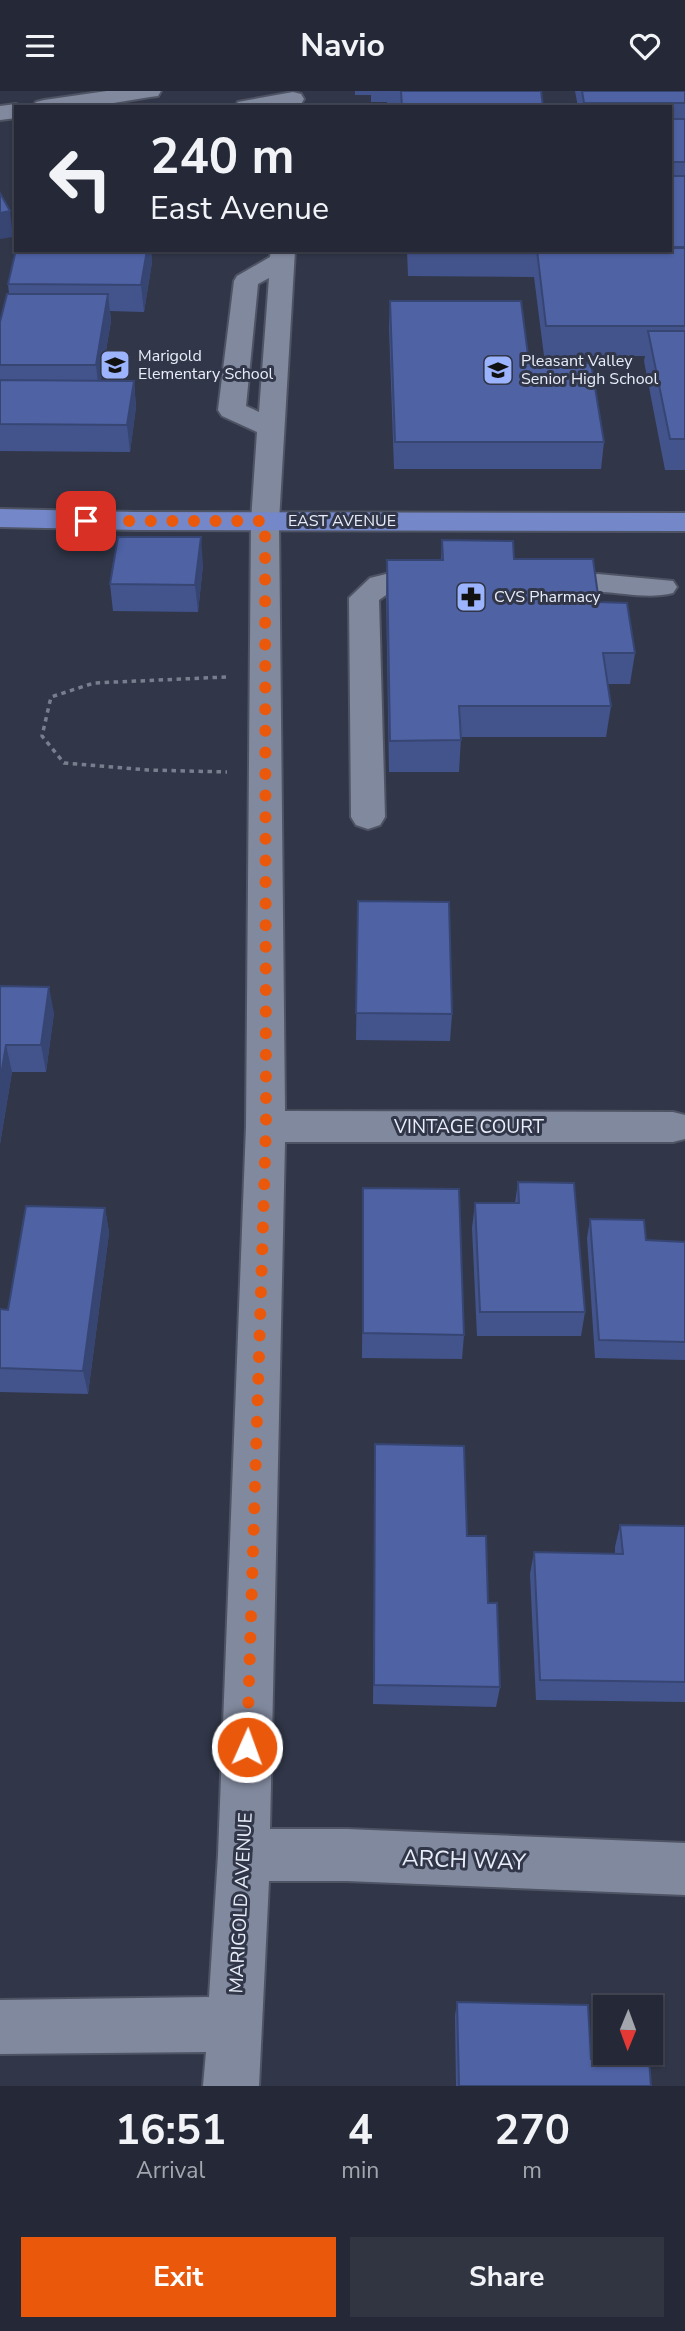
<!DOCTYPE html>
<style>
:root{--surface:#252937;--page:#313542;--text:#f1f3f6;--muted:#a3a6ad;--line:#424552;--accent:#ea580c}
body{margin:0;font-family:"Nunito Sans",sans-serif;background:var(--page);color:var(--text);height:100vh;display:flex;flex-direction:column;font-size:26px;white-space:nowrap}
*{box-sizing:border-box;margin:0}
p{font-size:23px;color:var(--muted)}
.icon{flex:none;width:38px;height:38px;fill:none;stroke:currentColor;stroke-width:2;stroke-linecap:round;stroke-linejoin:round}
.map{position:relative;height:1995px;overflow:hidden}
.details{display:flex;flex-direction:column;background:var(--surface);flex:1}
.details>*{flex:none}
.banner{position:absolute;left:14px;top:14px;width:658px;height:147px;border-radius:0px;box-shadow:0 2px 5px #0004,0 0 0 2px var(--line);background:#252937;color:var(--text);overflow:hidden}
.needle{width:46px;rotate:181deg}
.buttons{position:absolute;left:593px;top:1904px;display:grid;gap:14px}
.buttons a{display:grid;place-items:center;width:70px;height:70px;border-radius:0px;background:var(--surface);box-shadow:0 2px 5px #0004,0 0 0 2px var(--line);font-size:35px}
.pin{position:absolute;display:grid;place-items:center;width:60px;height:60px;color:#fff;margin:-30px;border-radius:14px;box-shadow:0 4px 10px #0006}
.me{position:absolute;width:77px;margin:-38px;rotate:2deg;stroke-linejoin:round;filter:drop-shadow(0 0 5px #0008)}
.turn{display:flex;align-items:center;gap:24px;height:147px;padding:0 21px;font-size:32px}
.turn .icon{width:91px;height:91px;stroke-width:2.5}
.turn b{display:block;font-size:49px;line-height:60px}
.eta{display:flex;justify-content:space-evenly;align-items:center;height:119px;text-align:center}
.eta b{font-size:42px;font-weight:700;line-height:49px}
.cta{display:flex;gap:14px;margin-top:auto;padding:14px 21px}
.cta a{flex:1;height:80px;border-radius:0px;background:var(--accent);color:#fff;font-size:28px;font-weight:700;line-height:80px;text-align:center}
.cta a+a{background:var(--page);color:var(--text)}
header{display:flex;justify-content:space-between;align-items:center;height:91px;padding:0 21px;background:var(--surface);font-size:32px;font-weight:700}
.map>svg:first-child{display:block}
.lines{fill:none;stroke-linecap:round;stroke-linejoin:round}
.minor-casing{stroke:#4f5464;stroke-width:4}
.major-casing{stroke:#4f5464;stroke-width:4}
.path{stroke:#797e8e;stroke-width:3.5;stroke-dasharray:4.5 4.5;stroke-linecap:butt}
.minor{fill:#81899e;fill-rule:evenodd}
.major{fill:#7387c9;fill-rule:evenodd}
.wall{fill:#43548d}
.shaded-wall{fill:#374573}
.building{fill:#4e62a4;stroke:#374573;stroke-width:2}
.route{stroke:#ea580c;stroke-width:12;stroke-dasharray:0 21.6}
.labels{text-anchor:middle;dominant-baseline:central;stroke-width:6;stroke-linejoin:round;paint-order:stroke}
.far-poi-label{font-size:16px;fill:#e9edf9;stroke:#313749;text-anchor:start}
.far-street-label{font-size:16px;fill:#e9edf9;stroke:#313749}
.street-label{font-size:19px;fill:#e9edf9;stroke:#313749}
.near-street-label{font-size:23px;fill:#e9edf9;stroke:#313749}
</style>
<header><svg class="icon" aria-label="menu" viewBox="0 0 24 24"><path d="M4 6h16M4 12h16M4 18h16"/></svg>Navio<svg class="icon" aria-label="heart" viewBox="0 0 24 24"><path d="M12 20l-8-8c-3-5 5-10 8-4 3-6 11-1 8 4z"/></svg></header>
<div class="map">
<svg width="685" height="1995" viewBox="0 0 685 1995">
<rect width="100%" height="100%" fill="#313749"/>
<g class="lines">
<g class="minor-casing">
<path id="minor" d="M107,0H161L158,5L150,6L89,16H33L36,11L44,9Z
M293,1L301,3L304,8L301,13L286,16H235L238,11Z
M16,13L24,16H16V27L0,29V15Z
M271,159H295L279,430L285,1020L673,1021L685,1024V1048L673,1051H285L270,1738H347L685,1752V1804L347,1790H269L259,1995H203L206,1961L0,1963V1909L209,1906L218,1764L246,1035L251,430L257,341L222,325L218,319L234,190L237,185L270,166ZM269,187L259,321L246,315L258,193Z
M398,480L450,488L454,494L450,500L439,503L393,499L379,509L385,726L380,734L368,738L356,734L351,726L349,507L370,487Z
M598,483L673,490L677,496L673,502C650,508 624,502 601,501C579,500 556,505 534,499L530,493L534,487Z"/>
</g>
<g class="major-casing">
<path id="major" d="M0,418L135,421L685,422V440L135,439L0,436Z"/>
</g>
<path class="path" d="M226,586L94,592L51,606L42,645L64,672L148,679L227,681"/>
<use href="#minor" class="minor"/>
<use href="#major" class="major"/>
</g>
<path class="wall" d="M355,0H541L543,16H401V14L387,15V11H371V4H355Z
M575,0H685V379H665L644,270L645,265H544L534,186L408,185L407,159H670V16H578Z
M16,159H151L152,171L144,221L110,220L111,230L101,289L134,290L136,316L130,361L0,360V231L9,203L8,193Z
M390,210L529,272L604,351L601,378H394L389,236Z
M442,449L514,468L599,511L635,562L630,593H608L611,615L606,646H461L459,681H389L386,500L387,469H441Z
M203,474L198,521L113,520L110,493Z
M358,810L452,923L450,950L356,949Z
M0,895L54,922L46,981H12L0,1053Z
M518,1091L585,1221L581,1245H477L472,1137L475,1112H515Z
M363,1097L464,1244L462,1268L362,1267Z
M105,1117L109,1142L88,1303L0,1301V1218L8,1219Z
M590,1128L646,1149L685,1151V1269L595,1267L587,1147Z
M375,1376L467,1445L488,1512L500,1596L496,1616L373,1613Z
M620,1434L685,1435V1611L536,1609L530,1483L534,1461L615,1463V1456Z
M457,1911L591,1968L651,1995H456L455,1925Z"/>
<path class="shaded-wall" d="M10,120L13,146L0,148V122Z
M147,159H151L152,171L144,221L141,194Z
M108,203L111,230L99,301L96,274Z
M134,290L136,316L130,361L127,334Z
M201,446L203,474L198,521L195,494Z
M49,896L54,922L46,981L41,954Z
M6,954L12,981L0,1053V990Z
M105,1117L109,1142L88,1303L83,1280Z"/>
<path class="building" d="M401,0H541L543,16H402Z
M582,0H685V12H584Z
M670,28H685V71H673L670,60Z
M670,85H685V156H670Z
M0,102L10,120L0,122Z
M670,157H685V235H546L537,159H670Z
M16,159H147L141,194L8,193Z
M7,203H108L96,274H0V231Z
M390,210H521L529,272H591L604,351H395Z
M648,240H685V348H670Z
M0,289L134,290L127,334L0,333Z
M118,446H201L195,494L110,493Z
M442,449L513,450L514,468H593L599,511L627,512L635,562H603L611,615H459L461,649L390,650L387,469H443Z
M358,810L449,811L452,923L356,922Z
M0,895L49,896L41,954H6L0,990Z
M518,1091L574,1092L585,1221H480L475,1112H519Z
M363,1097L459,1098L464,1244L363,1242Z
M26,1115L105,1117L83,1280L0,1277V1218L8,1219Z
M590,1128L644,1129L646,1149L685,1151V1251L599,1249Z
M375,1353L464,1355L467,1445H486L488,1512H497L500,1596L374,1594Z
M620,1434L685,1435V1591L540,1589L534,1461L623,1463Z
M457,1911L588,1914L591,1968L649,1969L651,1995H459Z"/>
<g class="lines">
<path class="route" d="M86,430H265L266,1035L247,1656"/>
</g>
<defs>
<g id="school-square" transform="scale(1.575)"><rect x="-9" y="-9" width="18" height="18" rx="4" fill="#9cb4fd" stroke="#313749"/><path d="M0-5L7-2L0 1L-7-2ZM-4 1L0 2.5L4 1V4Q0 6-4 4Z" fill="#111"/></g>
<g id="pharmacy-square" transform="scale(1.575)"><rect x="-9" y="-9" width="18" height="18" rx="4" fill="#9cb4fd" stroke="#313749"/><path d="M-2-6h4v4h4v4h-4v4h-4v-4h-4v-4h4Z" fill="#111"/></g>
</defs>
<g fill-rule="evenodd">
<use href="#school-square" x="115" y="274"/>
<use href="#school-square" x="498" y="279"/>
<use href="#pharmacy-square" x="471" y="506"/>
</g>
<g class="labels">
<g class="far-poi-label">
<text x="138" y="265">Marigold<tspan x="138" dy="18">Elementary School</tspan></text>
<text x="521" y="270">Pleasant Valley<tspan x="521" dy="18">Senior High School</tspan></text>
<text x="494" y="506">CVS Pharmacy</text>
</g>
<g class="far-street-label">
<text x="342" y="430">EAST AVENUE</text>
</g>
<g class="street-label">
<text x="469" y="1036">VINTAGE COURT</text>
<text transform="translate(241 1812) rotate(-87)">MARIGOLD AVENUE</text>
</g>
<g class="near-street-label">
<text transform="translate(464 1769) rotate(2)">ARCH WAY</text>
</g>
</g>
</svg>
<div class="buttons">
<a><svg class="needle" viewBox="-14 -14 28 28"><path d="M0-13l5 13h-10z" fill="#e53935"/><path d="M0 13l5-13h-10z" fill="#a3a6ad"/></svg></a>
</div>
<div class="pin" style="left:86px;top:430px;background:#d93025"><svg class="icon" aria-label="arrive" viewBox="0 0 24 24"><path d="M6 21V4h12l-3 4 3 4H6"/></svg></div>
<svg class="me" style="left:247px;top:1656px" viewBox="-20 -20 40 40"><circle r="17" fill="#ea580c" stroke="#fff" stroke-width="3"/><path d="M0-11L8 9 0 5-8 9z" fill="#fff"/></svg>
<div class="banner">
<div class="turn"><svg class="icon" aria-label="left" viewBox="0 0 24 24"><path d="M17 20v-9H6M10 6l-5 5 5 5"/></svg><div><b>240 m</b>East Avenue</div></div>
</div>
</div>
<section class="details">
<div class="eta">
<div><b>16:51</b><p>Arrival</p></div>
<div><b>4</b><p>min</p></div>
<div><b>270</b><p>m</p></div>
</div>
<div class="cta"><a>Exit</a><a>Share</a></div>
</section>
